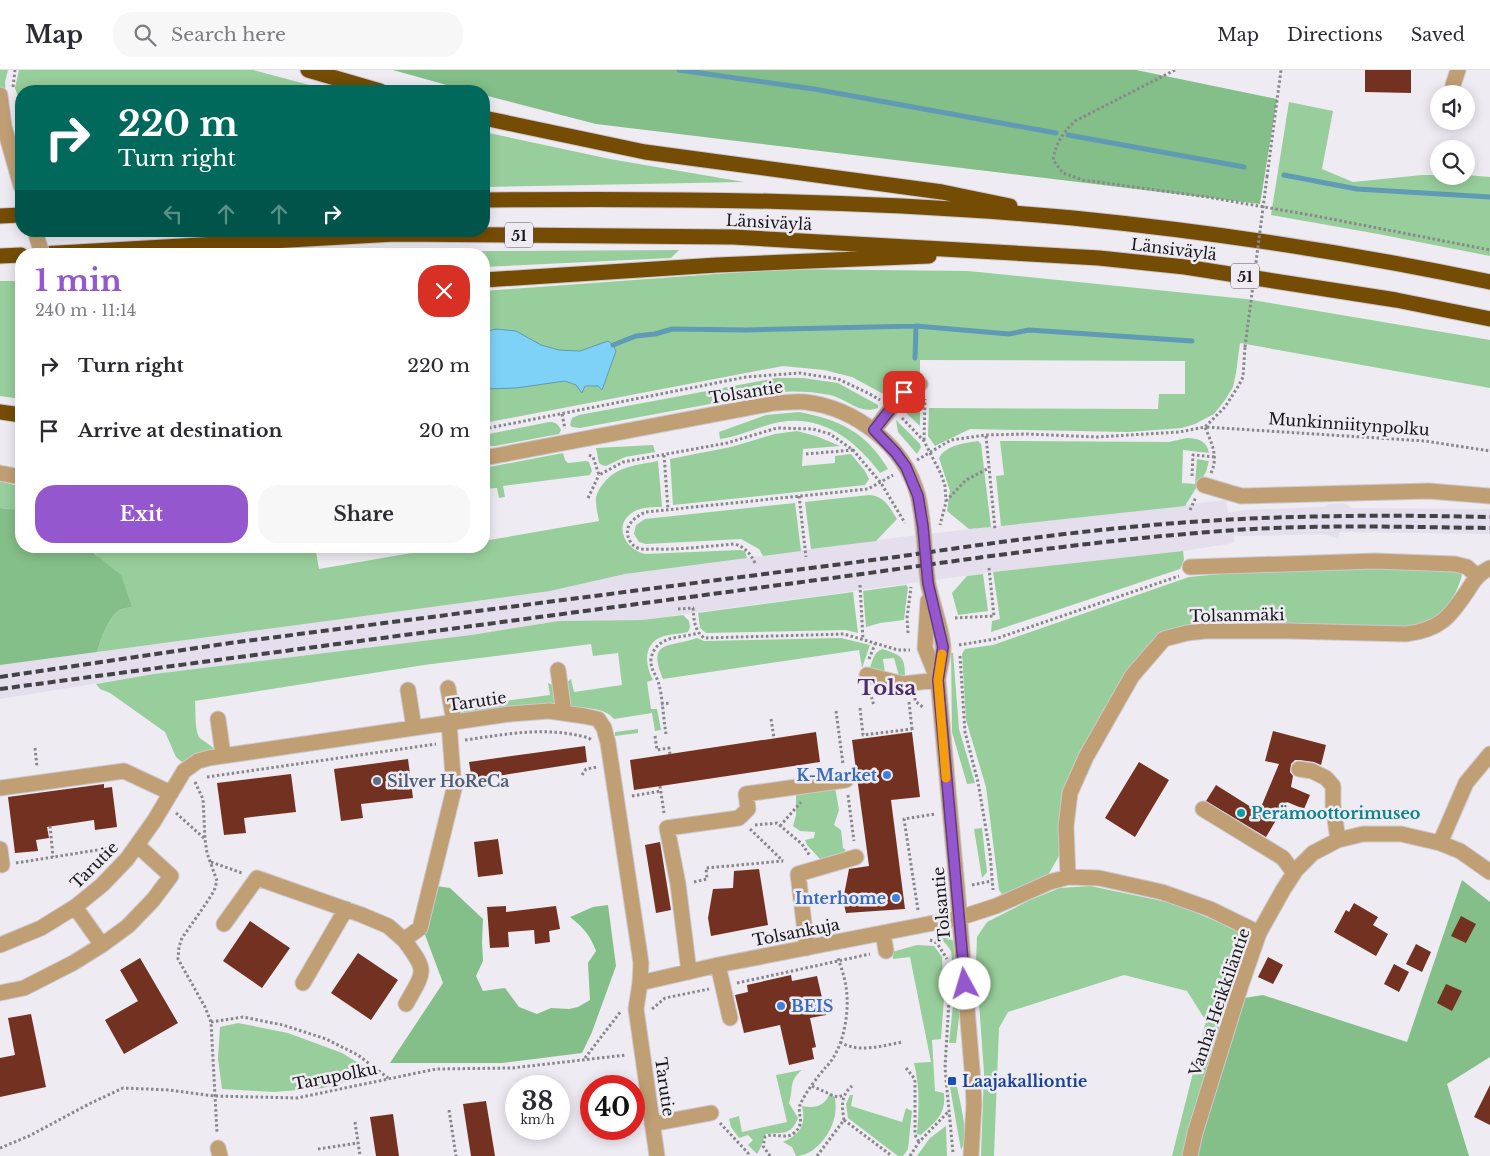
<!DOCTYPE html>
<meta charset="utf-8">
<style>
:root{--surface:#fff;--page:#f7f7f7;--text:#2b2b33;--muted:#7c7c81;--line:#e1e1e2;--accent:#9557ce}
body{margin:0;font-family:"Libre Baskerville",serif;background:var(--page);color:var(--text);height:100vh;display:flex;flex-direction:column;font-size:19px;white-space:nowrap}
*{box-sizing:border-box;margin:0}
p{font-size:16px;color:var(--muted)}
.icon{flex:none;width:28px;height:28px;fill:none;stroke:currentColor;stroke-width:2;stroke-linecap:round;stroke-linejoin:round}
.map{position:relative;flex:1;overflow:hidden}
.side{position:absolute;left:15px;top:178px;width:475px;height:305px;display:flex;flex-direction:column;background:var(--surface);border-radius:20px;box-shadow:0 2px 12px #0003}
.side>*{flex:none}
.guide{position:absolute;left:15px;top:15px;width:475px;height:152px;border-radius:20px;box-shadow:0 2px 12px #0003;background:#00695c;color:#fff;overflow:hidden}
.tools{position:absolute;left:1430px;top:15px;display:grid;gap:10px}
.tools a{display:grid;place-items:center;width:45px;height:45px;border-radius:50%;background:var(--surface);box-shadow:0 2px 12px #0003;font-size:25px}
.speed{position:absolute;left:505px;top:1005px;display:flex;gap:10px;font-size:25px;font-weight:700;text-align:center}
.speed>*{display:grid;place-content:center;width:65px;height:65px;border-radius:50%;background:var(--surface);box-shadow:0 2px 12px #0003;line-height:1}
.speed small{font-size:12px;font-weight:400}
.speed .limit{border:8px solid #d22;background:#fff;color:#111}
.pin{position:absolute;display:grid;place-items:center;width:42px;height:42px;color:#fff;margin:-21px;border-radius:10px;box-shadow:0 2px 8px #0006}
.me{position:absolute;width:55px;margin:-28px;rotate:354deg;stroke-linejoin:round;filter:drop-shadow(0 0 4px #0008)}
.turn{display:flex;align-items:center;gap:18px;height:105px;padding:0 20px;font-size:22px}
.turn .icon{width:65px;height:65px;stroke-width:2.5}
.turn b{display:block;font-size:35px;line-height:42px}
.lanes{display:flex;align-items:center;height:48px;padding:0 20px;background:#0003;justify-content:center;gap:25px;direction:ltr}
.lanes .off{opacity:.35}
.round{display:grid;place-items:center;flex:none;width:52px;height:52px;border-radius:20px;background:var(--page)}
.head{display:flex;align-items:center;justify-content:space-between;height:85px;padding:0 20px}
h1{font-size:30px;font-weight:700;line-height:38px;color:var(--accent)}
.action{display:flex;gap:10px;margin-top:auto;padding:10px 20px}
.action a{flex:1;height:58px;border-radius:20px;background:var(--accent);color:#fff;font-size:20px;font-weight:700;line-height:58px;text-align:center}
.action a+a{background:var(--page);color:var(--text)}
ul{padding:0;list-style:none}
li{display:flex;align-items:center;gap:15px;height:65px;padding:0 20px}
li div{flex:1}
li b{display:block;font-size:19px}
li em{font-style:normal}
header{display:flex;align-items:center;gap:30px;box-sizing:border-box;height:70px;padding:0 25px;background:var(--surface);border-bottom:1px solid var(--line)}
header strong{font-size:24px}
nav{display:flex;gap:28px;margin-inline-start:auto;font-size:18px}
.search{width:350px;height:45px;background:var(--page);display:flex;align-items:center;gap:12px;box-sizing:border-box;padding:0 18px;border-radius:20px;color:var(--muted);font-size:19px}
.map>svg:first-child{display:block}
.built{fill:#e4deed}
.green{fill:#98ce9b}
.forest{fill:#84be88}
.water{fill:#7fd2f7;stroke:#609ab5}
.lines{fill:none;stroke-linecap:round;stroke-linejoin:round}
.stream{stroke:#609ab5;stroke-width:5}
.building{fill:#733121}
.minor-casing{stroke:#ccc9d0;stroke-width:17}
.highway-casing{stroke:#ccc9d0;stroke-width:17}
.path{stroke:#89878c;stroke-width:3;stroke-dasharray:2.5 2.5;stroke-linecap:butt}
.minor{stroke:#c19f74;stroke-width:15}
.highway{stroke:#744c04;stroke-width:15}
.rail{stroke:#434246;stroke-width:4;stroke-dasharray:8 4;stroke-linecap:butt}
.minor-bridge-casing{stroke:#ccc9d0;stroke-width:17;stroke-linecap:butt}
.path-bridge{stroke:#89878c;stroke-width:3;stroke-dasharray:2.5 2.5;stroke-linecap:butt}
.minor-bridge{stroke:#c19f74;stroke-width:15}
.route-casing{stroke:#613986;stroke-width:12}
.route{stroke:#9557ce;stroke-width:9}
.slow{stroke:#f59e0b;stroke-width:9}
.shop-dot{fill:#3f7fe0;stroke:#eeebf3;stroke-width:2}
.service-dot{fill:#5c6f8a;stroke:#eeebf3;stroke-width:2}
.culture-dot{fill:#0f9aa8;stroke:#eeebf3;stroke-width:2}
.transit-dot{fill:#1a4fb4;stroke:#eeebf3;stroke-width:2}
.labels{text-anchor:middle;dominant-baseline:central;stroke-width:5;stroke-linejoin:round;paint-order:stroke}
.shield{fill:#eeebf3;stroke:#58575b;stroke-width:1}
.shield-label{font-size:15px;font-weight:bold;fill:#18171a}
.street-label{font-size:16px;fill:#18171a;stroke:#eeebf3}
.shop-label{font-size:16px;font-weight:bold;fill:#366cbe;stroke:#eeebf3;text-anchor:end}
.service-label{font-size:16px;font-weight:bold;fill:#4e5e75;stroke:#eeebf3;text-anchor:start}
.culture-label{font-size:16px;font-weight:bold;fill:#0d838f;stroke:#eeebf3;text-anchor:start}
.transit-label{font-size:16px;font-weight:bold;fill:#164399;stroke:#eeebf3;text-anchor:start}
.district-label{font-size:21px;font-weight:bold;fill:#4b2d67;stroke:#eeebf3}
</style>
<header>
<strong>Map</strong>
<div class="search"><svg class="icon" aria-label="search" viewBox="0 0 24 24"><circle cx="10" cy="10" r="6"/><path d="M15 15l6 6"/></svg>Search here</div>
<nav><a>Map</a><a>Directions</a><a>Saved</a></nav>
</header>
<div class="map">
<svg width="1490" height="1086" viewBox="0 0 1490 1086">
<rect width="100%" height="100%" fill="#eeebf3"/>
<path class="built" d="M1226,430L1228,443L1243,440L1325,437L1329,434L1344,433L1352,438L1490,439V464L1340,462L1338,469L1325,464L1248,466L1234,465V473L1183,481L993,502L642,550L559,551L471,565L154,604L0,629V595L550,521L625,504L901,467Z"/>
<path class="green" d="M0,0H8L5,12L6,25L3,27L0,16Z
M19,0H253L332,21H21V35L15,18Z
M1289,32L1333,41L1322,99L1353,112L1422,105H1439V106H1466V105L1490,107V186L1378,164L1271,145Z
M484,62L610,89L744,112L484,117Z
M679,180L671,188L484,197V184H380L487,181Z
M784,199L968,201L1246,229L1490,270V318L1240,273L1236,303L1233,317L1225,330L1214,344L1195,354L1182,358L1128,362L970,359L935,376L928,366L929,338L1158,339L1159,324H1185V291L920,290V305C903,308 899,314 889,327L852,307L824,300L783,296L484,353V221Z
M0,211H21V329L0,326Z
M776,308H803L838,313L878,335V338C860,345 847,329 830,325C811,321 794,321 775,322L580,358L572,357L570,355L572,348L579,345Z
M920,322V356L903,340L912,326Z
M799,342C840,350 866,362 888,399L880,403C855,370 823,345 780,352C759,356 741,366 720,369L719,362L766,345Z
M896,350L920,374L921,377L917,384L898,362Z
M549,352C556,352 558,354 561,360L559,364L495,376H484V365Z
M797,361L816,366L840,376L803,379L802,396L835,393V386L851,384L865,401L869,409L865,415L673,435L670,389L731,377L775,364Z
M1187,368C1198,368 1207,371 1209,383L1183,380L1182,413L1195,414L1197,389L1209,391L1206,402L1185,436L1001,456L996,406L1004,405L1000,371L1169,372Z
M978,371L981,374L991,457L969,459L947,441L950,421L939,388C946,375 965,373 978,371Z
M653,375L655,382L625,387L606,396L602,395L599,393L596,378Z
M563,383L565,390L568,393L586,391L589,392L592,401L590,405L503,416L505,427L499,428L497,418L484,419V398Z
M658,391L662,437C653,437 643,437 635,441C612,453 624,479 645,484L740,480L745,481L747,488L625,504L550,521L97,582C101,570 108,547 120,540C123,538 128,538 132,537L97,485L85,476H133L159,482L176,476H315L319,499L452,476H484V471L599,451C598,445 596,438 596,432C595,426 599,419 603,414C616,396 638,395 658,391Z
M0,411L21,417V440L0,438Z
M869,425C885,426 889,437 897,449L876,471L811,479L805,432Z
M795,433L801,481L763,486L759,479L741,469L646,474L639,472L634,464L636,455L645,449Z
M1183,481L1184,490L1180,499L991,562L992,551L1000,549L993,502Z
M1355,498L1447,500L1458,502L1462,505C1455,531 1443,543 1422,556L1164,563L1086,681L1060,784L1047,807L1003,826L999,820L986,717L966,650L962,584L965,579L993,575L1189,507L1230,503Z
M983,504L988,541L958,545L952,523L967,506Z
M906,515L908,517L904,550L880,553L866,557L863,521Z
M853,522L858,563L846,560L706,563L700,558L698,543Z
M683,545L689,551L690,557L688,562C680,564 671,564 664,566C642,573 645,595 653,610L647,612L651,639H657L661,660L655,661L652,643L614,649C604,637 585,638 570,637L566,613L571,609L574,622L622,615L618,583L593,586L591,574L424,595L195,631C196,640 194,664 201,669C206,673 210,674 214,679L199,683L182,692L176,687L165,662L110,623L100,619L96,614L154,604L471,565L559,551L642,550Z
M697,568L704,571L841,568L870,575L862,598L859,580L663,609C646,569 670,578 697,568Z
M882,579C901,585 905,586 905,606H899L894,588L883,589L885,603L870,598C873,590 873,583 882,579Z
M951,583H953L959,659L975,713L967,714L952,662Z
M548,613L553,615L556,635L521,636L462,643L465,636L550,625Z
M638,659V663L615,666V662Z
M835,717L839,740L834,755L841,760L843,778L846,780L837,788L820,789L807,775L805,770L814,768L815,762L800,761L793,756L796,745V725Z
M982,758L987,802L982,808L974,759Z
M1090,816L1172,833L1233,858L1246,869L1249,877L1246,890L1228,927L1184,1086H1172L1206,951L1187,921L1124,905L1008,942L999,958L994,1086H981L984,1002L976,892L977,867L987,852L1030,830L1060,818Z
M945,863L953,871L958,880L962,923L956,973H949L955,917L951,881L946,874L938,867Z
M917,875L934,876L942,887L944,928L941,969L932,970L935,1021L944,1023C946,1045 936,1051 921,1065L917,1064C919,1039 920,1017 914,993L931,992L910,887L893,889L892,882Z
M238,953L288,963L342,983L365,997L350,1010L323,1018L274,1022L222,1019L218,989L220,957Z
M802,1000C788,1011 794,1019 789,1033L798,1048C791,1066 783,1062 766,1064C762,1071 762,1077 757,1084L748,1075L753,1070L748,1065L739,1068L731,1057L729,1049L739,1046L742,1062L787,1052L776,1005Z
M950,1017H957C960,1032 970,1068 961,1080Z
M830,1023L835,1028C836,1035 836,1042 834,1049C830,1065 814,1086 796,1086L792,1077L783,1072C801,1064 806,1055 802,1036C815,1039 825,1036 830,1023Z
M850,1025H853L851,1036L902,1052L906,1038L912,1041L908,1079L903,1086H898L848,1048L846,1034Z
M946,1056L947,1086H917L930,1068Z"/>
<path class="forest" d="M393,0H1136L1277,29L1260,134L596,54L484,25V21H468Z
M0,438L21,440V476H85L121,505L132,537C129,538 123,538 120,540C108,547 101,570 97,582L0,595Z
M1462,810L1490,832V987L1447,1014L1469,1086H1196L1199,1072L1244,928L1263,925L1407,972Z
M436,816L450,818L483,849L482,872L483,891L476,906L483,921L505,918L519,937L537,944L551,938L569,939L578,937L590,930L588,893L596,881C590,865 583,857 570,847L593,837L608,835L616,896L592,962L582,983L502,993H390L443,913L424,862Z"/>
<path class="water" d="M496,259L516,261L541,275L559,280L580,281L608,271L613,275L616,281L602,320L598,316H585L582,323L576,315L565,311L516,318L484,319V262Z"/>
<g class="lines">
<path class="stream" d="M679,0L814,19L1056,63
M1068,65L1244,97
M1284,105L1357,119L1490,127
M613,275L636,266L655,264L672,259L746,260L916,256L1009,264L1029,260L1192,271
M915,288L916,256"/>
</g>
<path class="building" d="M1365,0H1411V23L1365,22Z
M1273,661L1326,675L1321,695L1314,692L1300,690H1295L1291,694L1290,702L1293,706L1291,717L1310,725L1304,739L1287,732L1266,767L1206,731L1216,715L1259,742L1279,694L1265,691Z
M816,662L820,692L634,720L630,690Z
M912,662L920,727L891,730L905,839L846,843L843,830L849,799L869,796L852,670Z
M585,676L587,692L472,710L469,692Z
M408,689L413,728L361,734L363,748L341,751L334,699Z
M1139,692L1169,710L1135,767L1105,748Z
M291,704L296,742L244,748L246,763L224,765L217,713Z
M104,714V718L112,717L117,757L95,760L94,750L47,757L49,768L36,770L38,781L15,783L8,727Z
M498,769L503,804L478,807L474,772Z
M660,772L671,840L656,843L645,775Z
M759,799L768,855L711,866L708,848L713,819L733,818L734,801Z
M1354,833L1378,847L1373,855L1388,864L1376,886L1334,862L1346,840L1349,842Z
M506,836V842L556,836L560,859L549,861L550,872L535,874L534,860L508,862L509,877L490,878L487,837Z
M1461,846L1476,854L1466,873L1451,866Z
M250,851L290,878L262,918L223,891Z
M1416,874L1431,882L1422,902L1406,894Z
M358,883L398,910L371,950L331,923Z
M1268,887L1283,895L1273,914L1258,907Z
M140,888L178,953L124,984L105,950L138,931L120,900Z
M1394,894L1409,902L1399,922L1384,914Z
M791,905L792,911L817,906L826,945L810,948L816,977L812,978L814,989L789,995L780,955L744,963L735,925L748,922L747,915Z
M1446,914L1462,921L1452,941L1437,933Z
M31,944L46,1017L0,1027V988L15,985L8,948Z
M1490,1015V1055L1474,1047Z
M486,1031L495,1086H471L463,1034Z
M393,1044L399,1086H376L370,1047Z"/>
<g class="lines">
<g class="minor-casing">
<path id="minor" d="M1453,15L1458,0
M0,25L4,56L21,116
M874,360L904,322L920,314
M484,388L774,333C784,333 795,331 805,332C856,338 905,376 918,426C925,455 924,484 928,513C932,534 941,555 943,576C944,586 939,599 938,610L957,817L973,1011L974,1034L971,1086
M0,403L21,407
M1204,415L1241,426L1429,421L1490,426
M1190,497L1375,491L1455,494L1467,497L1477,506
M928,531L925,578L937,608
M558,600L564,643
M867,605L903,614L938,610
M448,618L454,652
M408,620L414,658
M218,649L223,685
M1299,699L1312,701L1326,708L1333,716V735L1338,770
M0,718L124,701L171,723
M1203,739L1283,788L1294,803
M1440,773L1466,713L1490,684
M0,779L2,795
M1068,807L1066,756L1070,723L1086,687L1132,606L1164,569L1187,563L1205,561H1288L1406,564C1440,560 1450,547 1468,520C1474,510 1479,503 1490,498
M75,837L102,875
M224,854L257,808L362,845L388,856L404,870L420,858L454,719L449,653
M883,863L886,881
M404,870C428,902 425,900 406,934
M0,875L41,858L75,837L102,815L127,789L154,751L184,701L198,691L209,688L510,644L549,641L584,646L598,649L604,658L608,673L641,893L640,913L636,939L657,1086
M807,878L798,804L856,787
M718,895L730,948
M689,902L678,814L667,758L739,748L748,739L746,724L846,710
M303,913L346,839
M640,913L718,895L959,848L996,836L1050,812L1068,807L1099,808L1162,822L1210,839L1259,863
M0,923L24,918L73,893L102,875L128,856L153,830L171,806L137,775
M652,1054L711,1043
M218,1078L220,1086
M1190,1086L1195,1063L1241,915L1259,863L1283,820L1296,800L1313,783L1338,770L1363,764H1401L1440,773L1460,781L1490,802"/>
</g>
<g class="highway-casing">
<path id="highway" d="M308,0L380,21
M484,48L645,82L942,122L1010,136
M484,130C680,128 877,130 1073,148C1213,162 1353,183 1490,212
M0,146L21,145
M41,184L395,164L733,167L1099,188L1185,197L1396,230L1490,249
M0,186L21,185
M484,210L717,195L929,186
M0,342L21,345"/>
</g>
<path class="path" d="M1175,0L1075,51C1062,64 1056,73 1053,90L1063,103L1083,110L1207,127L1316,146L1490,180
M13,17L15,0
M1267,107L1281,0
M562,344L565,359
M902,348L924,371L941,404L945,416L946,432L940,455
M484,359L746,307L799,303L838,309L868,323L880,330
M986,366L995,459
M924,370L925,329
M806,384L853,380
M589,385L593,387L599,405L623,392L727,373L777,358L813,359L830,364L853,380L881,413L905,453
M664,385L668,439
M917,390L951,370L986,365L1027,364L1097,367L1179,362L1205,357L1225,337L1239,315L1243,307L1245,277
M1211,403C1219,386 1211,372 1205,357L1425,371L1490,381
M1192,406L1193,385L1215,387
M799,426L806,487
M588,428L599,405
M946,431L966,410L989,398
M1190,440L1196,427
M755,493C750,483 746,478 735,474C708,476 681,480 654,479C649,479 643,480 638,478C634,477 632,474 630,471C622,457 634,447 646,442L868,419L893,405
M860,515L863,570
M678,539L693,538C694,550 694,560 704,568L844,564L898,580H910
M955,548L994,546L989,498
M908,563L907,548L911,517
M959,575L995,569L1179,506
M960,586L965,662L978,712L990,783L993,820
M869,589L875,574
M870,622L874,636
M915,628V631L924,638
M909,632L912,659
M661,634L671,633
M860,638L863,665L912,659V662
M836,641L843,694
M771,649L774,668
M666,664C663,647 663,627 658,611C655,603 650,598 651,589C652,583 655,577 661,573C671,566 686,567 698,563
M655,666L657,680L669,678L670,684
M465,670C508,664 546,656 589,668L591,670
M35,678L37,697
M582,705L586,699L597,697
M207,707L436,674
M195,712L203,729L205,769L207,783L217,811L214,821L205,835L182,868L179,877L178,889L205,937L211,952L217,1063
M660,716L664,743
M848,725L854,771
M632,726L661,721
M176,743L205,769
M755,755L777,753L802,774L810,786
M50,756L53,787
M780,756L801,732
M750,759L783,791
M211,792L242,803
M16,793L116,777
M694,812L707,809L706,798L783,791
M972,815L992,811
M918,840L904,749L935,744
M930,870L937,873L947,889
M737,913L870,884
M949,930L945,998L953,1083
M652,939L665,928L709,919
M211,952L243,947L283,955L326,969L358,985L388,1008
M840,972C859,984 883,975 903,972
M585,988L621,941
M906,998L914,1008L915,1012V1065L919,1072
M812,1016L834,1026L838,1027L844,1025
M449,1040L456,1086
M844,1050C842,1037 840,1026 852,1016
M355,1052L360,1086
M720,1053L748,1083V1086
M0,1078L29,1066L89,1034L123,1018L169,1020L214,1026L297,1028L436,999L512,998L626,985
M318,1079L358,1073
M770,1086L763,1076L765,1067C773,1062 786,1070 794,1063C806,1053 797,1045 800,1035C805,1023 818,1006 826,997C844,979 850,941 846,917C845,908 841,897 838,888
M817,1086L844,1050L892,1086
M910,1086L919,1072L948,1042"/>
<use href="#minor" class="minor"/>
<use href="#highway" class="highway"/>
<path class="rail" d="M0,607L230,573L896,487C1004,471 1113,456 1222,450C1311,445 1401,445 1490,447
M0,619L862,504C982,487 1101,470 1222,461C1311,454 1401,457 1490,458"/>
<g class="minor-bridge-casing">
<path id="minor-bridge" d="M35,161L42,184"/>
</g>
<path class="path-bridge" d="M1245,277L1267,107"/>
<use href="#minor-bridge" class="minor-bridge"/>
</g>
<g class="lines">
<g class="route-casing">
<path id="route" d="M904,322L874,360L896,383L906,397L918,426L923,457L928,513L943,577L938,610L965,914"/>
</g>
<use href="#route" class="route"/>
<path class="slow" d="M942,584L938,610L946,708"/>
</g>
<g class="shop-dot">
<circle cx="887" cy="705" r="5"/>
<circle cx="896" cy="828" r="5"/>
<circle cx="781" cy="936" r="5"/>
</g>
<circle class="service-dot" cx="377" cy="711" r="5"/>
<circle class="culture-dot" cx="1241" cy="743" r="5"/>
<rect class="transit-dot" x="947" y="1006" width="10" height="10" rx="2.5"/>
<g class="labels">
<g class="shield">
<rect x="505" y="152.5" width="28" height="25" rx="4"/>
<rect x="1231" y="193.5" width="28" height="25" rx="4"/>
</g>
<g class="shield-label">
<text x="519" y="165">51</text>
<text x="1245" y="206">51</text>
</g>
<g class="street-label">
<text transform="translate(769 152) rotate(3)">Länsiväylä</text>
<text transform="translate(1174 179) rotate(7)">Länsiväylä</text>
<text transform="translate(746 322) rotate(-9)">Tolsantie</text>
<text transform="translate(1349 354) rotate(4)">Munkinniitynpolku</text>
<text transform="translate(1237 545) rotate(-1)">Tolsanmäki</text>
<text transform="translate(477 631) rotate(-8)">Tarutie</text>
<text transform="translate(94 795) rotate(-45)">Tarutie</text>
<text transform="translate(941 834) rotate(-95)">Tolsantie</text>
<text transform="translate(796 862) rotate(-11)">Tolsankuja</text>
<text transform="translate(1219 932) rotate(-71)">Vanha Heikkiläntie</text>
<text transform="translate(335 1006) rotate(-11)">Tarupolku</text>
<text transform="translate(665 1017) rotate(82)">Tarutie</text>
</g>
<g class="shop-label">
<text x="877" y="705">K-Market</text>
<text x="886" y="828">Interhome</text>
<text x="791" y="936" text-anchor="start">BEIS</text>
</g>
<g class="service-label">
<text x="387" y="711">Silver HoReCa</text>
</g>
<g class="culture-label">
<text x="1251" y="743">Perämoottorimuseo</text>
</g>
<g class="transit-label">
<text x="962" y="1011">Laajakalliontie</text>
</g>
<g class="district-label">
<text x="887" y="618">Tolsa</text>
</g>
</g>
</svg>
<div class="tools">
<a><svg class="icon" aria-label="sound" viewBox="0 0 24 24"><path d="M4 9h4l5-4v14l-5-4H4zM17 9q2 3 0 6"/></svg></a>
<a><svg class="icon" aria-label="search" viewBox="0 0 24 24"><circle cx="10" cy="10" r="6"/><path d="M15 15l6 6"/></svg></a>
</div>
<div class="speed"><div>38<small>km/h</small></div><div class="limit">40</div></div>
<div class="pin" style="left:904px;top:322px;background:#d93025"><svg class="icon" aria-label="arrive" viewBox="0 0 24 24"><path d="M6 21V4h12l-3 4 3 4H6"/></svg></div>
<svg class="me" style="left:965px;top:914px" viewBox="-20 -20 40 40"><circle r="19" fill="#fff"/><path d="M0-13L10 11 0 6-10 11z" fill="#9557ce"/></svg>
<div class="guide">
<div class="turn"><svg class="icon" aria-label="right" viewBox="0 0 24 24"><path d="M7 20v-9h11M14 6l5 5-5 5"/></svg><div><b>220 m</b>Turn right</div></div>
<div class="lanes"><svg class="icon off" aria-label="left" viewBox="0 0 24 24"><path d="M17 20v-9H6M10 6l-5 5 5 5"/></svg><svg class="icon off" aria-label="ahead" viewBox="0 0 24 24"><path d="M12 20V5M6 11l6-6 6 6"/></svg><svg class="icon off" aria-label="ahead" viewBox="0 0 24 24"><path d="M12 20V5M6 11l6-6 6 6"/></svg><svg class="icon" aria-label="right" viewBox="0 0 24 24"><path d="M7 20v-9h11M14 6l5 5-5 5"/></svg></div>
</div>
<section class="side">
<div class="head"><div><h1>1 min</h1><p>240 m · 11:14</p></div><a class="round" style="background:#d93025;color:#fff"><svg class="icon" aria-label="close" viewBox="0 0 24 24"><path d="M6 6l12 12M18 6L6 18"/></svg></a></div>
<ul>
<li><svg class="icon" aria-label="right" viewBox="0 0 24 24"><path d="M7 20v-9h11M14 6l5 5-5 5"/></svg><div><b>Turn right</b></div><em>220 m</em></li>
<li><svg class="icon" aria-label="arrive" viewBox="0 0 24 24"><path d="M6 21V4h12l-3 4 3 4H6"/></svg><div><b>Arrive at destination</b></div><em>20 m</em></li>
</ul>
<div class="action"><a>Exit</a><a>Share</a></div>
</section>
</div>
